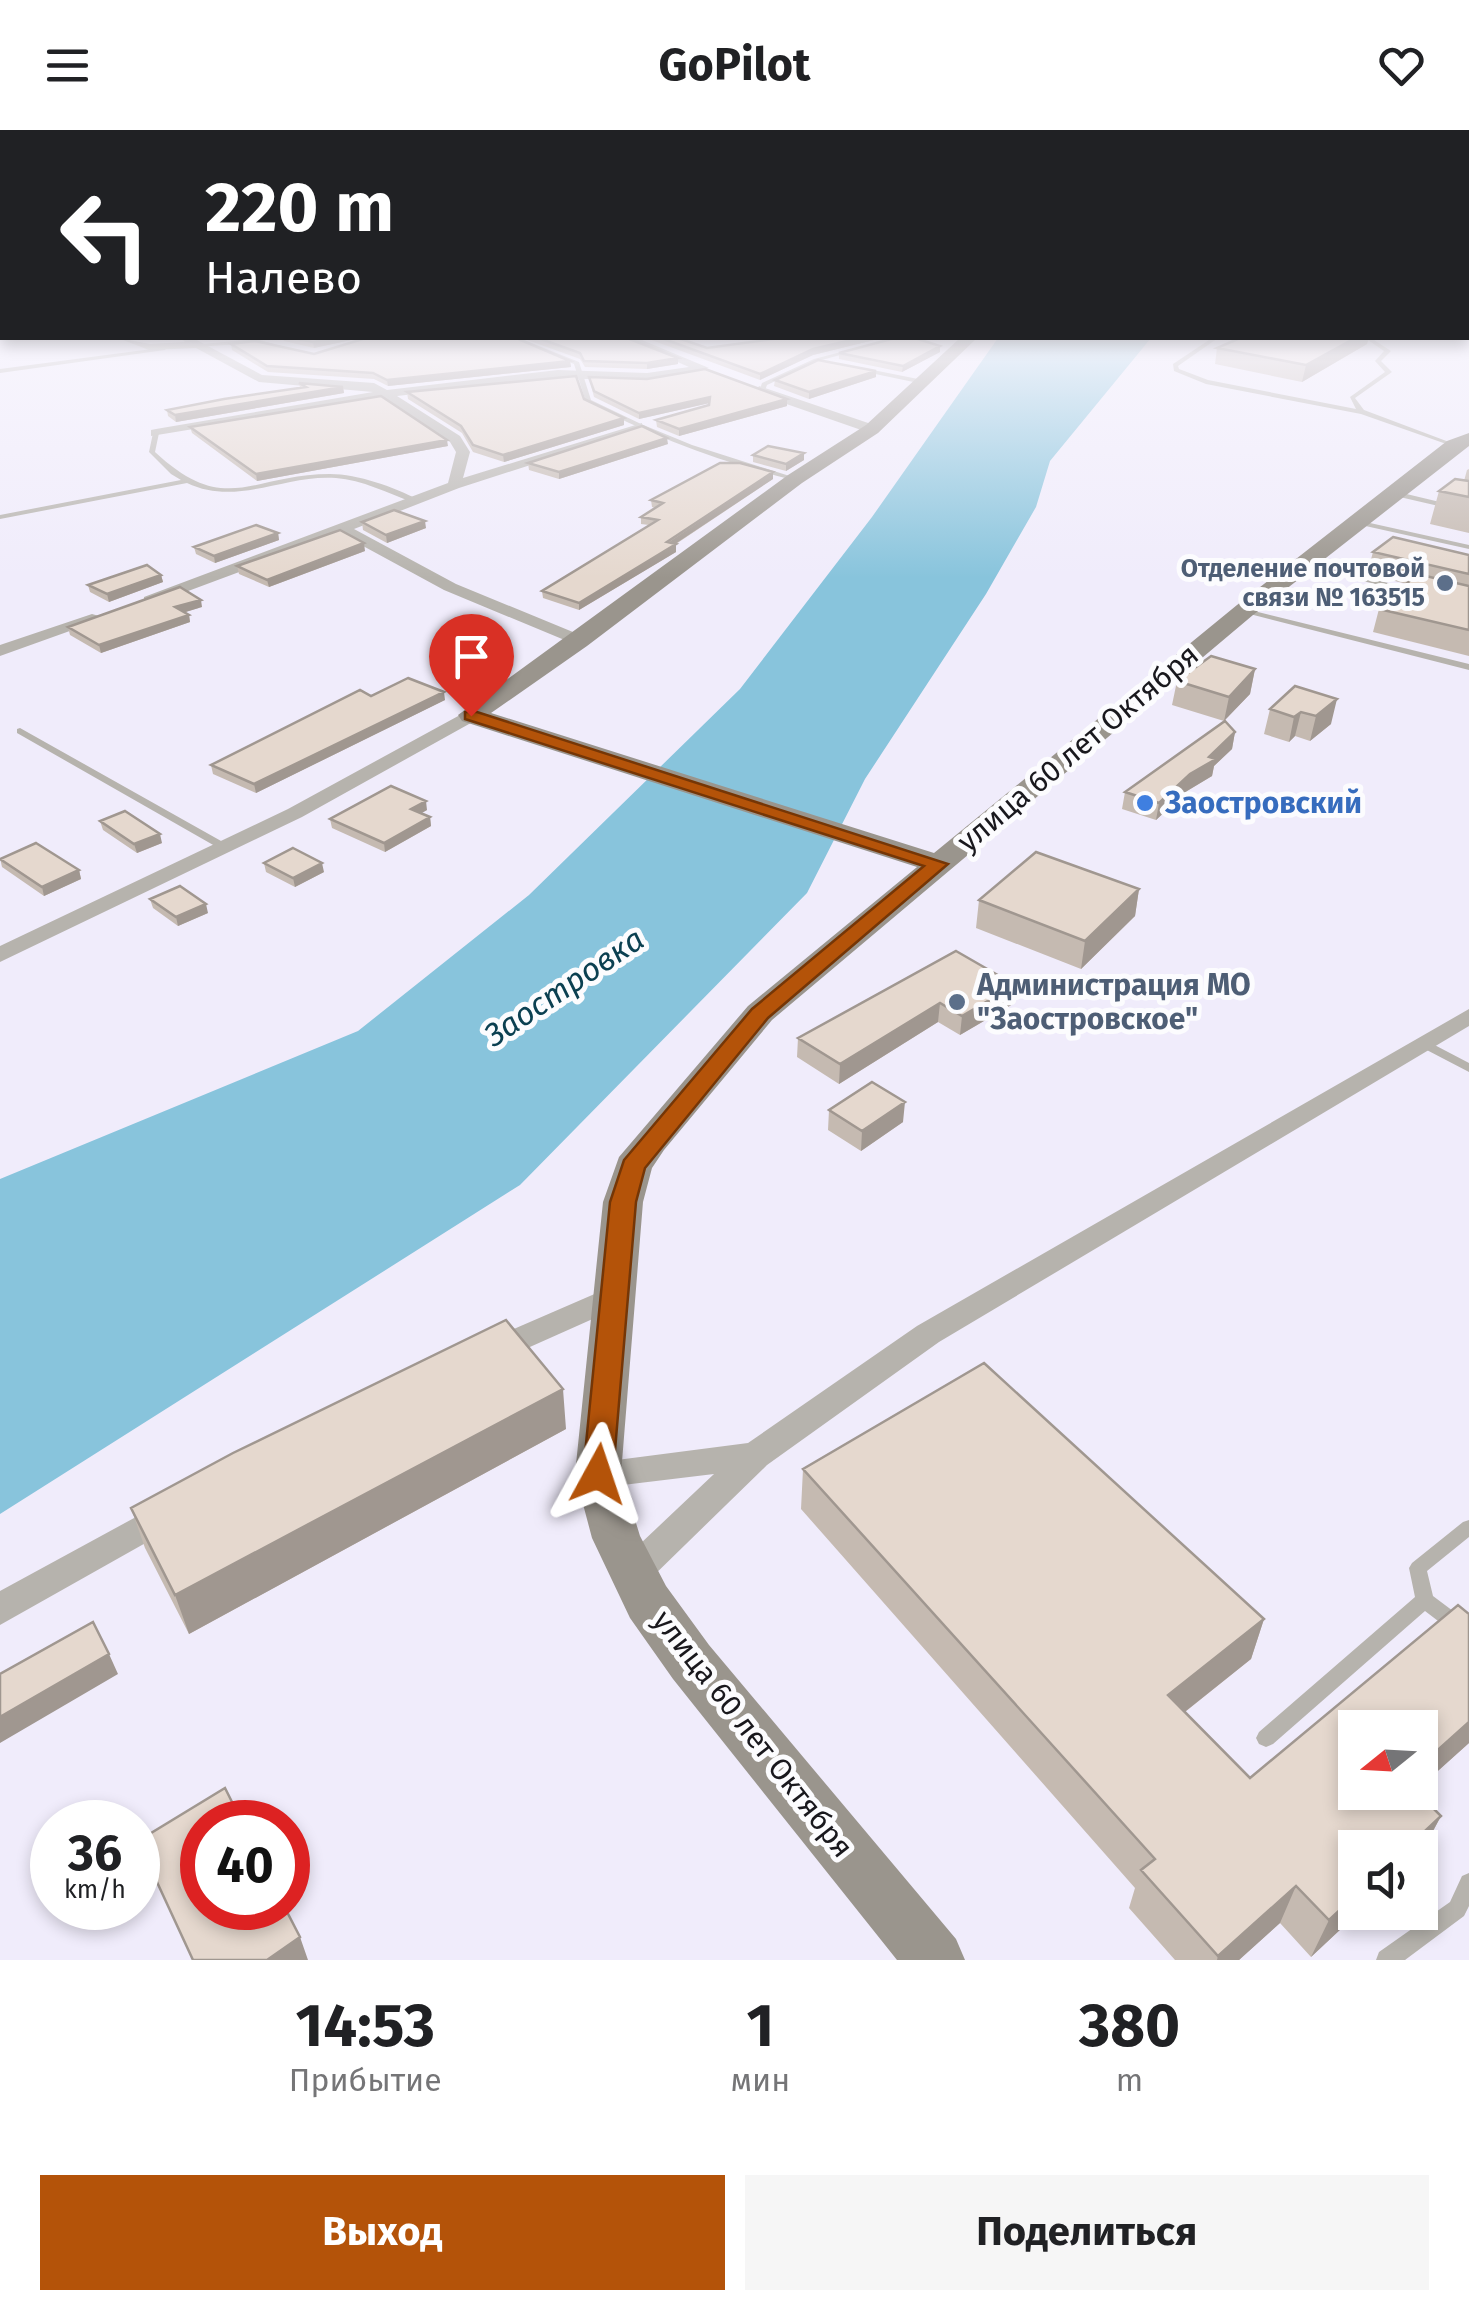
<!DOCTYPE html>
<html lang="ru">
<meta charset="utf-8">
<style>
:root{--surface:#fff;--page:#f6f6f6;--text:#202124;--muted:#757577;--accent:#b45309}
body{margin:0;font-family:"Fira Sans",sans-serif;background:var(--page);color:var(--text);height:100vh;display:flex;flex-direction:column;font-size:38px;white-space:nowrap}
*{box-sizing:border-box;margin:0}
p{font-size:32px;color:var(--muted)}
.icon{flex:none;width:55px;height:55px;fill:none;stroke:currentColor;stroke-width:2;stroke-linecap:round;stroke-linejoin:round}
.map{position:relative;height:1830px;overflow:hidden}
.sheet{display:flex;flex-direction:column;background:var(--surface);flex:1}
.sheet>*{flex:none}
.banner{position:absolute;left:0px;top:0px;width:1470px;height:210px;box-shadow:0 5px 15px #0003;background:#202124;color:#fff;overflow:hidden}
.needle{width:65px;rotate:252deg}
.controls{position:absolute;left:1338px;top:1580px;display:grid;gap:20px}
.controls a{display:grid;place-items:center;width:100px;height:100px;border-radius:0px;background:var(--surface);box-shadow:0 5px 15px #0003;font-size:50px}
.speed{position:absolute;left:30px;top:1670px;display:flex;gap:20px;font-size:50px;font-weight:700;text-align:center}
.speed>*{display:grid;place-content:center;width:130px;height:130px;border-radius:50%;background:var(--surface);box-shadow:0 5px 15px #0003;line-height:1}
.speed small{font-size:25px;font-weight:400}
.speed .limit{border:15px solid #d22;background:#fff;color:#111}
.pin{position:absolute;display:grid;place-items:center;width:85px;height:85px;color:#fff;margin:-102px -42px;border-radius:50% 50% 50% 0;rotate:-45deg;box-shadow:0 0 10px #0007}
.pin .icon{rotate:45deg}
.me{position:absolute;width:110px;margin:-55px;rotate:5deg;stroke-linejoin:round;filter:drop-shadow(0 0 8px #0008)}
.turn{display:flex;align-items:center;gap:35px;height:210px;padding:0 40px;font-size:45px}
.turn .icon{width:130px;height:130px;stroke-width:2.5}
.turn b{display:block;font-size:70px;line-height:85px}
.eta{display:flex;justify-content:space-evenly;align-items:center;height:170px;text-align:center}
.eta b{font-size:60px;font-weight:700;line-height:70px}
.cta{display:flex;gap:20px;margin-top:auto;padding:20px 40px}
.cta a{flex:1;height:115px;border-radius:0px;background:var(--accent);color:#fff;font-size:40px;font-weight:700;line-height:115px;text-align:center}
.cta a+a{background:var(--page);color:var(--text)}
header{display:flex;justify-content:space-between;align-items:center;height:130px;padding:0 40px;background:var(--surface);font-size:45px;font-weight:700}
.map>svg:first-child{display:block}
.water{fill:#88c4dc}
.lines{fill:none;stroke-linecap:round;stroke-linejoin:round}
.lane{fill:#b6b3ad;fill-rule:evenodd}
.street{fill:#b6b3ad;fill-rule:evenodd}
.secondary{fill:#9a958d;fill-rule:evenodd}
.wall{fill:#c5bab1}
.shaded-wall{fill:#a09790}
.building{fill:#e5d8ce;stroke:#a09790;stroke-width:2.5}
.route{fill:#b45309;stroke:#753606;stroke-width:2.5}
.service-dot{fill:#5c6f8a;stroke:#fcfcfe;stroke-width:4}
.shop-dot{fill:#3f7fe0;stroke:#fcfcfe;stroke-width:4}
.labels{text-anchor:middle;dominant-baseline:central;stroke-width:10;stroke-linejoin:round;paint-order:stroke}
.far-service-label{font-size:25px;font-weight:bold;fill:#4e5e75;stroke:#fcfcfe;text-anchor:end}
.street-label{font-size:30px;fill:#19181d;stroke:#fcfcfe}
.shop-label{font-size:30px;font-weight:bold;fill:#366cbe;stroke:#fcfcfe;text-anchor:start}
.service-label{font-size:30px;font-weight:bold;fill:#4e5e75;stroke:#fcfcfe;text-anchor:start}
.water-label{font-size:32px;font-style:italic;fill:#0b4051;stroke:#fcfcfe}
</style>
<header><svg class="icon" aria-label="menu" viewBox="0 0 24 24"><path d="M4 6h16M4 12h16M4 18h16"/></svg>GoPilot<svg class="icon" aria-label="heart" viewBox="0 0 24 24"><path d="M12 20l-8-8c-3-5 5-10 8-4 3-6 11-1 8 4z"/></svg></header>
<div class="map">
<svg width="1469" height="1830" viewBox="0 0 1469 1830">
<rect width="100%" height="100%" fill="#f0ecfb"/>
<path class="water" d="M998,208H1151L1050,331L1036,377L986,464L865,649L807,763L520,1055L0,1384V1049L358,901L529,765L740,559L872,387Z"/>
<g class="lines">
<path class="lane" d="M513,208H519L579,232L591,270L641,294L692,315L799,349L793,350C720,332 652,306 586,272L574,234Z
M895,208H903L818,231L767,255L764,263L759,262L762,253L814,229Z
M1212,208H1218L1178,236L1179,239L1208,250L1356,279L1350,267L1385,242L1375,231L1384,221L1365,208H1371L1391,221L1381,231L1392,242L1355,268L1364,280L1457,315L1452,316L1361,284L1206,254L1174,241L1173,234Z
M256,209L292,219L289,221L256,213L195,217L192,215Z
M167,217L165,220L0,243V239Z
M863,238L923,250L926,252L923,254L861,241Z
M156,301L159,303L155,322C226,388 251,344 330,344C358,344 394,357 419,370L412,372C388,363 362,350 336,348C285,344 237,377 187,353L0,389V385L181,350L171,344L149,322L153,303Z
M1394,361L1469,379V383L1391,365V361Z
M1352,389L1469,415V419L1352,393Z
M1299,432L1418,460L1422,462L1418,464L1299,436Z
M1242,478L1469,534V540L1242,482Z
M20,598L230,716L231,718L230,720H222L17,603V599Z
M1425,910L1469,933V942L1421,917L1419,914L1421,911Z
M1469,1390V1407L1427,1441L1433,1466L1469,1493V1512L1463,1510L1425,1481L1273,1614L1266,1617L1259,1614L1256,1608L1259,1602L1415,1467L1409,1438L1412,1433L1463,1392Z
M1469,1743V1776L1464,1786L1405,1830H1376L1379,1822L1450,1772L1462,1746Z"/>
<path class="street" d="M0,192H2V196H0Z
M118,208L150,214L185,212L181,208H193L262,245L374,253L387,260L558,240L647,243L689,237L623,208H637L709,238L647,251L558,248L397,266L460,306L470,322L463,348L642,293V299L459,358L354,399L456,454L585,507L588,511L579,516L444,460L341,404L156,473H144V467L448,353L456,322L450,312L383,268L151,306V300L156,299L373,262L259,252L196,218L149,220Z
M759,256L877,296L879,299L867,302L755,263Z
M92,484L106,488L0,526V515Z
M471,579L478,581V589L302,687L0,832V816L288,679Z
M1469,879V896L939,1212L767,1335L645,1454L633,1458L621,1454L615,1443L621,1432L714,1344L598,1358L586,1354L581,1344L586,1334L748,1313L917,1196Z
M613,1156L624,1159L628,1167L624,1175L501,1230L490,1234L479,1230L475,1222L479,1214Z
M169,1369L181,1373L186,1383L181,1393L0,1495V1461Z"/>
<path class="secondary" d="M960,208H977L878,303L802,353L587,516L491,583L934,723L1237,475L1447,311L1469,303V316L1253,485L772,890L664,1020L652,1038L643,1072L621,1344L640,1406L666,1456L709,1515L956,1809L965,1830H897L673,1549L630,1488L592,1408L575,1344L603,1072L619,1027L748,876L917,737L462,591L458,585L788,345L866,295Z"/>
</g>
<path class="wall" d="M283,208H360L314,218L284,211Z
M522,208H627L678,228V234L647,239L585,237L580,229Z
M646,208H678L707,218L780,208H882L813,225L760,250Z
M231,214L314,224L570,231L571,237L388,256L374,249L268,242L232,220Z
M1367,214L1302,252L1215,234L1217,218Z
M940,216V222L902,242L839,229V223Z
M589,247L787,276L679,306L657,297L656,290L709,275V273L639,289L594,267Z
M876,247L809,269L774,256L775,250Z
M299,253L343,257L344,263L176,292L168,286L167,280L300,258Z
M407,262L584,269L624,295L504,332L473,322L462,303L408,269Z
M190,297L448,316L257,351L192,303Z
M668,314L559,349L529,340L528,333Z
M753,325L804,330L786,341L753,332Z
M1469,339V403L1430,394L1439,361L1464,351L1467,340Z
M773,349L676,414V422L579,480L543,468L542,461L649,395L641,394V387L655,378L652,377L651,370Z
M362,392L426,398L387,413L363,400Z
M278,403L279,410L215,433L196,424L194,417Z
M365,421L269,457L239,444L237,436Z
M1373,422L1469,425V526L1373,502L1379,479L1407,454L1367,444Z
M161,445L163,452L109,472L90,462L88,455Z
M202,477L185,482L189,485L190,492L101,523L70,505L68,497Z
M1255,539L1250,564L1224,591L1172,575L1177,551Z
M1295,556L1331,594L1310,611L1295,606L1289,612L1264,604L1270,579Z
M371,566L445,570L256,663L213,644L211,635Z
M1235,602L1232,619L1214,636L1212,646L1187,661L1156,690L1122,679L1125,662Z
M427,680L421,683L430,687L431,696L385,722L332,698L330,689Z
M100,691L162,713L137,723L103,700Z
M0,728L79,740L81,749L44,766L2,737Z
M264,733L324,742L295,757L266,742Z
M1139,759L1135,786L1081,839L976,798L979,770Z
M150,769L208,783L178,796L153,778Z
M956,821L1013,874L960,905L938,892L839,954L797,927L798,908Z
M829,980L903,992L861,1021L828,1000Z
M566,1299L189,1504L145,1418L131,1378Z
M803,1339L1264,1489L1251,1529L1185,1582L1250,1648L1469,1484V1613L1420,1657V1598L1355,1662L1441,1686L1421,1724L1420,1725V1718L1355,1782H1359L1311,1827L1280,1793L1239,1830H1175L1129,1778L1135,1758L801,1379Z"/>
<path class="shaded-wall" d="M334,208H360L314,218L313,212Z
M860,208H882L813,225L760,250V244L813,219Z
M1355,208H1369L1367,214L1302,252L1306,235Z
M940,216V222L902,242L903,236Z
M678,228V234L647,239V233Z
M570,231L571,237L388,256L387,250Z
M876,241V247L809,269V262Z
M343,257L344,263L176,292L175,285Z
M710,267V273L639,289V283Z
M787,269V276L679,306V299Z
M624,288V295L504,332L503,325Z
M667,308L668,314L559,349V342Z
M447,310L448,316L257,351L256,344Z
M804,323V330L786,341V334Z
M773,342V349L672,416L676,414V422L579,480V473Z
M425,391L426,398L387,413L386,405Z
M278,403L279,410L215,433L214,426Z
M364,413L365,421L269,457L267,450Z
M161,445L163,452L109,472L107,464Z
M201,470L202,477L176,485L175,477Z
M189,485L190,492L101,523L99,515Z
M1255,539L1250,564L1224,591L1229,567Z
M444,562L445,570L256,663L254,654Z
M1337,569L1331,594L1310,611L1316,586Z
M1301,582L1295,606L1289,612L1294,587Z
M1235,602L1232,619L1214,636L1212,646L1187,661L1156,690L1159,673Z
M426,671L427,680L413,688L411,679Z
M430,687L431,696L385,722L384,713Z
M160,704L162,713L137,723L134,714Z
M322,733L324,742L295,757L293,748Z
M79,740L81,749L44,766L42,757Z
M1139,759L1135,786L1081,839L1085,811Z
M206,774L208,783L178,796L176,787Z
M1015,855L1013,874L960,905L962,886Z
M940,873L938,892L839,954L840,934Z
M905,972L903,992L861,1021L862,1001Z
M563,1259L566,1299L189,1504L175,1465Z
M1264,1489L1251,1529L1157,1604L1168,1565Z
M109,1524L118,1544L0,1613V1587Z
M1469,1592V1613L1420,1657V1636Z
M1441,1686L1420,1725V1718H1407Z
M1296,1756L1280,1793L1239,1830H1217L1218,1826Z
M1355,1766V1782H1359L1311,1827L1329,1790Z
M300,1807L308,1830H267Z"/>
<path class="building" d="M292,208H334L313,212Z
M366,208H516L570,231L387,250L373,243L267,236L231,214L255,211L314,224Z
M538,208H627L678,228L647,233L584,231L580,223Z
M661,208H678L707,218L780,208H860L813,219L760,244Z
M895,208H915L940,216L903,236L839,223Z
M1240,208H1355L1306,235L1217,218Z
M818,230L876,241L809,262L775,250Z
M705,239L787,269L679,299L656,290L709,275L710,267L639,283L594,261L589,247L647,249Z
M576,246L584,269L624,288L503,325L473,315L461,296L407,262Z
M299,253L343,257L175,285L167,280L224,269L306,257Z
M381,266L447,310L256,344L190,297Z
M642,296L667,308L559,342L528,333Z
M768,316L804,323L786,334L753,325Z
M720,333H740L773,342L667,412L676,414L579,473L542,461L658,390L641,387L663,373L651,370Z
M1455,349L1469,351V367L1439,361Z
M394,380L425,391L386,405L362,392Z
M256,395L278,403L214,426L194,417Z
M340,400L364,413L267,450L237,436Z
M1393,407L1469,425V444L1373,422Z
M147,435L161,445L107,464L88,455Z
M1417,444L1469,456V500L1379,479Z
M180,457L201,470L175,477L189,485L99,515L68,497Z
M1211,526L1255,539L1229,567L1177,551Z
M408,548L444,562L254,654L211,635L360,560L371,566Z
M1295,556L1337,569L1316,586L1301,582L1294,587L1270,579Z
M1225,591L1235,602L1209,627L1216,629L1190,644L1159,673L1125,662Z
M391,656L426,671L411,679L430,687L384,713L330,689Z
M125,681L160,704L134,714L100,691Z
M36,713L79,740L42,757L0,729Z
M293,718L322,733L293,748L264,733Z
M1036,722L1139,759L1085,811L979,770Z
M180,756L206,774L176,787L150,769Z
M956,821L1015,855L962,886L940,873L840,934L798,908Z
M872,952L905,972L862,1001L829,980Z
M506,1190L563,1259L175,1465L131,1378L233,1323Z
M984,1233L1264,1489L1168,1565L1250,1648L1458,1475L1469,1484V1592L1420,1636V1598H1355V1662H1417L1441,1686L1407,1718H1355V1766L1329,1790L1296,1756L1218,1826L1141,1740L1155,1729L803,1339Z
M93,1492L109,1524L0,1587V1544Z
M225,1658L242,1692H202V1778H285L300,1807L267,1830H193L138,1711Z"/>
<linearGradient id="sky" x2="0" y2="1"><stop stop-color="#81bae3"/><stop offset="0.43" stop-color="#f8f6fd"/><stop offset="1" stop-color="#f8f6fd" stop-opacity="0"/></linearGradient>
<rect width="1469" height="448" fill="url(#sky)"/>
<path class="route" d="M465,582H477L948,734L768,888L645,1038L636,1072L613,1344L609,1353L598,1357L588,1353L583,1344L610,1072L624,1030L752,879L924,736L465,589Z"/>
<g class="service-dot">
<circle cx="1445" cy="453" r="10"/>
<circle cx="957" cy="872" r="10"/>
</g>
<circle class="shop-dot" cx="1145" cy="673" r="10"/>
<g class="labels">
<g class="far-service-label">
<text x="1425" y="439">Отделение почтовой<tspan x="1425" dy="29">связи № 163515</tspan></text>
</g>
<g class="street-label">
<text transform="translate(1078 618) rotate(-40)">улица 60 лет Октября</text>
<text transform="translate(753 1604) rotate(52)">улица 60 лет Октября</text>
</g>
<g class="shop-label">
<text x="1165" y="673">Заостровский</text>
</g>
<g class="service-label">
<text x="977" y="855">Администрация МО<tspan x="977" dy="34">"Заостровское"</tspan></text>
</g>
<g class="water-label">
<text transform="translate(564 857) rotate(-34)">Заостровка</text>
</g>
</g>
</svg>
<div class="controls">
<a><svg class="needle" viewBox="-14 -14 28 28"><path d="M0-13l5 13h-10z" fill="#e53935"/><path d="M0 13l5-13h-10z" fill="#757577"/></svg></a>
<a><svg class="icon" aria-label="sound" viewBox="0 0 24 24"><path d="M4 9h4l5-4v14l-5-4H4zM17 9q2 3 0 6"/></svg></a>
</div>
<div class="speed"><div>36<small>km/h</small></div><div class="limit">40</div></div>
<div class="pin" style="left:471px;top:586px;background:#d93025"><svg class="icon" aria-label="arrive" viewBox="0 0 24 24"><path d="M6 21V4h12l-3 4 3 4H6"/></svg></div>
<svg class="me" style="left:598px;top:1344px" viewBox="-20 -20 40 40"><path d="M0-17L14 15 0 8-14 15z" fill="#b45309" stroke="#fff" stroke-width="4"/></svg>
<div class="banner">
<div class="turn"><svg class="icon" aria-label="left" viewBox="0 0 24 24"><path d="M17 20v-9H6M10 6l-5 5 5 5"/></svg><div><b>220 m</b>Налево</div></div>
</div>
</div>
<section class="sheet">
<div class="eta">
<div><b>14:53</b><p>Прибытие</p></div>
<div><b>1</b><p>мин</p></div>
<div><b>380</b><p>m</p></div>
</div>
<div class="cta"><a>Выход</a><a>Поделиться</a></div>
</section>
